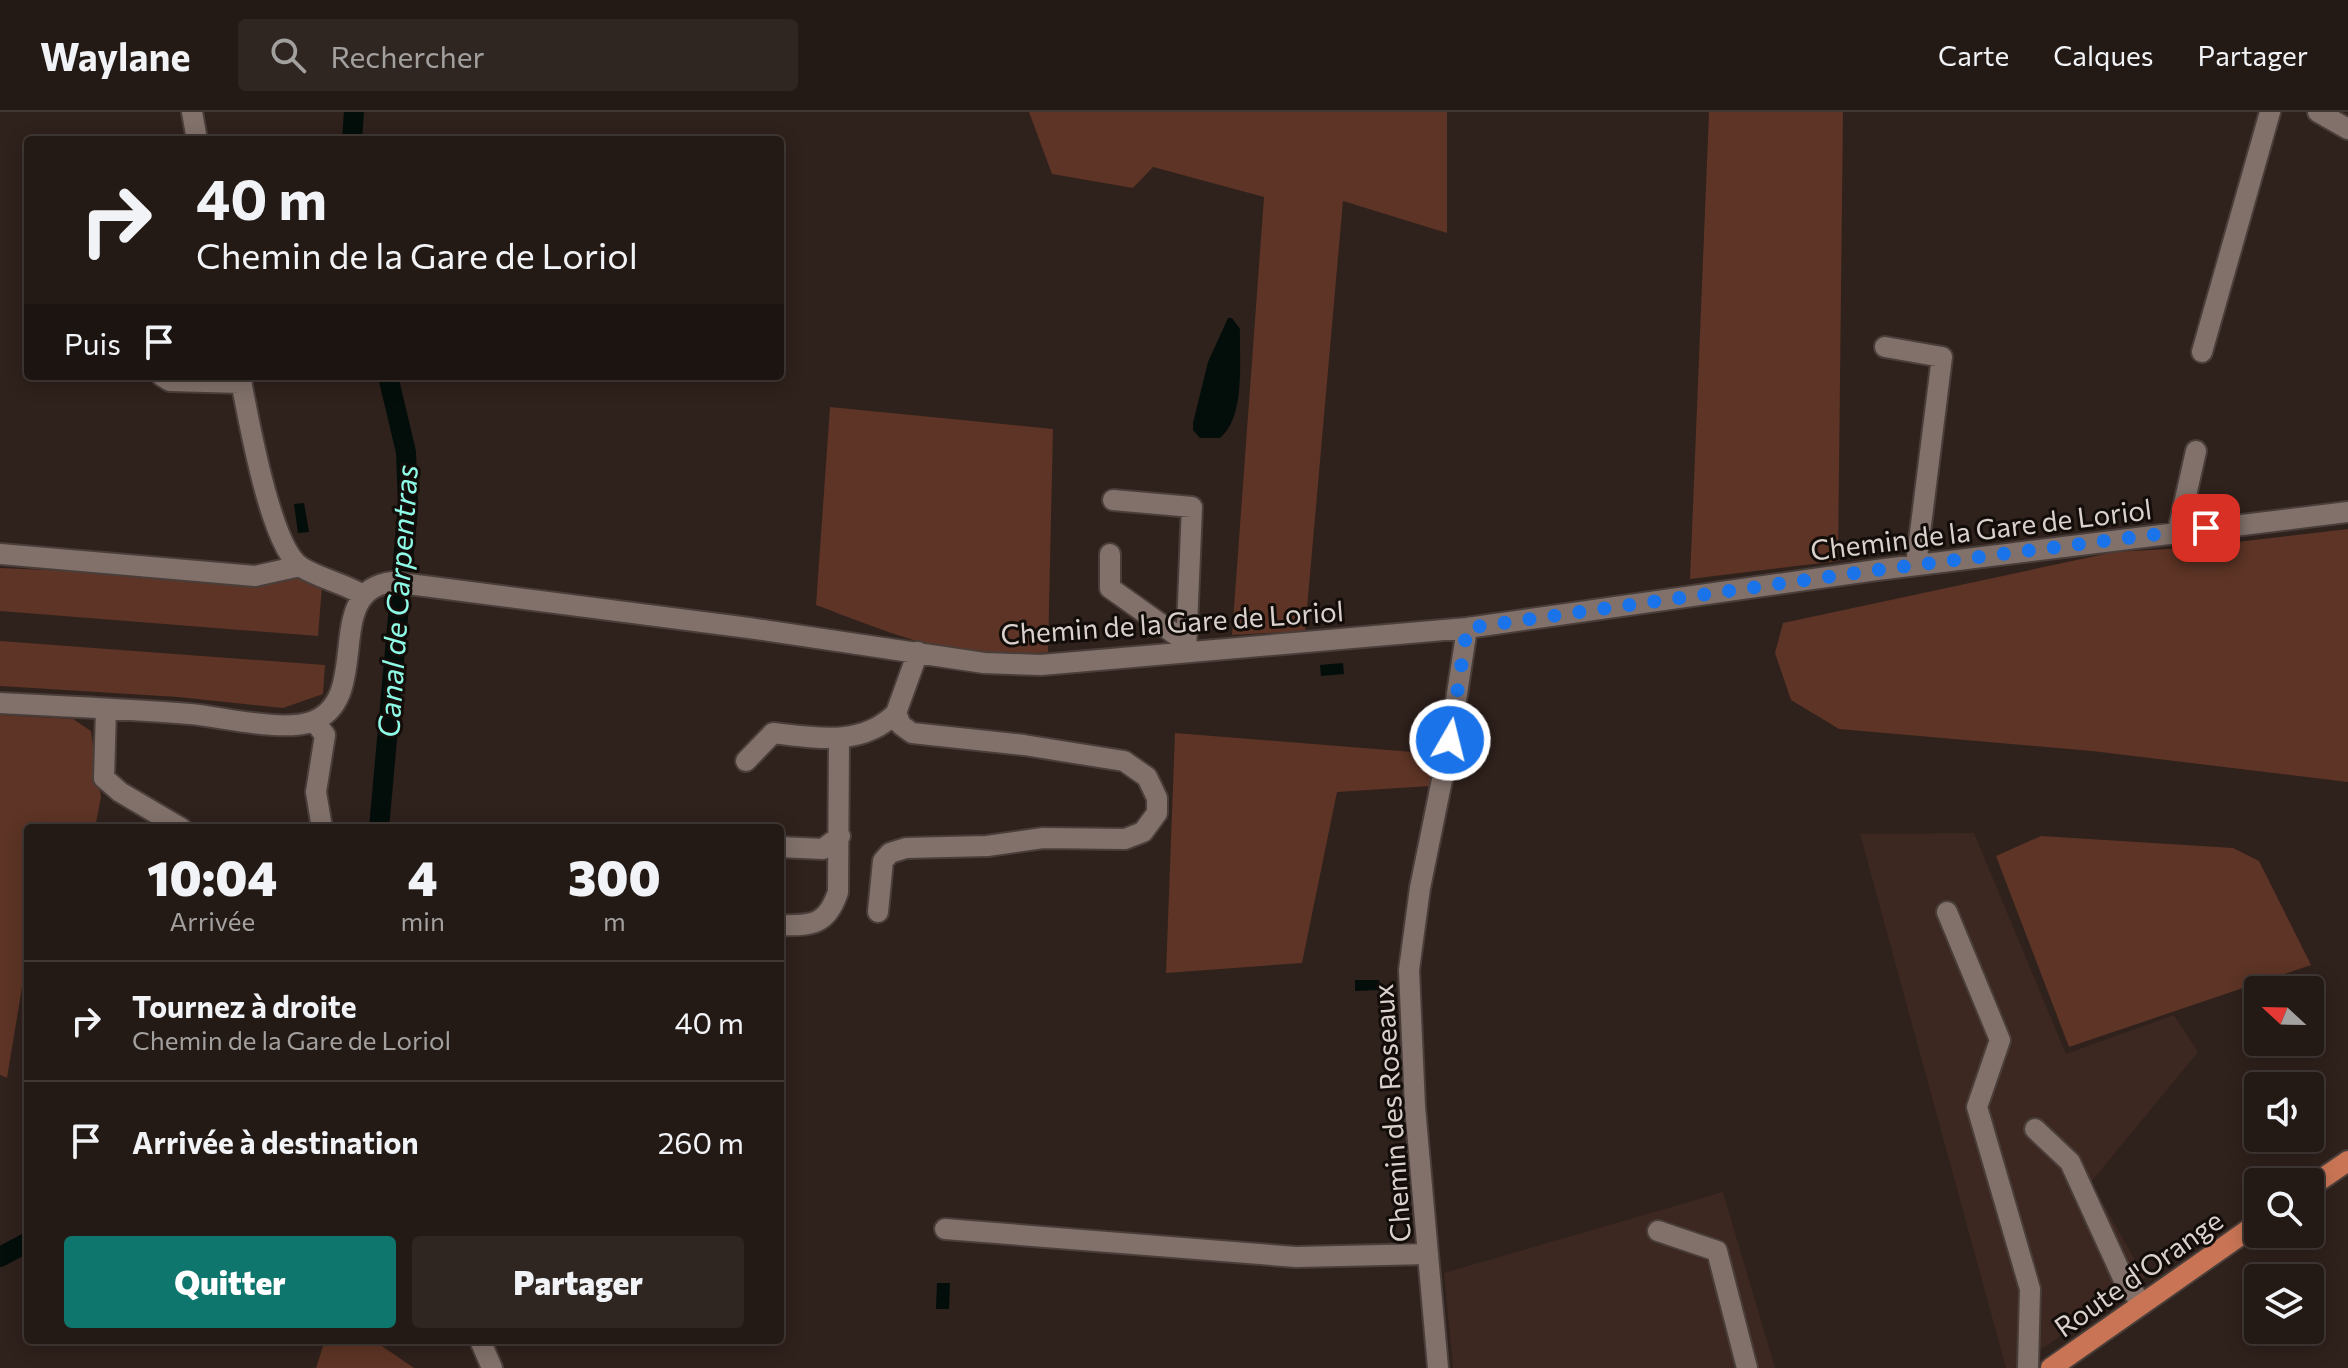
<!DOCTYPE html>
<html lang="fr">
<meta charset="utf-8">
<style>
:root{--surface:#231915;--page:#2f2622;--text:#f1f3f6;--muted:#a3a0a0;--line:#403834;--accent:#0f766e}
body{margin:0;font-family:Commissioner,sans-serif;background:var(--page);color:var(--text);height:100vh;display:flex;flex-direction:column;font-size:30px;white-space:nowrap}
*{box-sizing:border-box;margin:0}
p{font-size:26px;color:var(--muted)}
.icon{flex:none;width:44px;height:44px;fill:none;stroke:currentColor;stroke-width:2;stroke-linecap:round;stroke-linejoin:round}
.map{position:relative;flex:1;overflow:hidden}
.drawer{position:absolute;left:24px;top:712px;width:760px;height:520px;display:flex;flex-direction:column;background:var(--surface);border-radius:8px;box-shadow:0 4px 20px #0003,0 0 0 2px var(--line)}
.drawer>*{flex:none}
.guide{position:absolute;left:24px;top:24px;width:760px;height:244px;border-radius:8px;box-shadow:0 4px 20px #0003,0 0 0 2px var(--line);background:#231915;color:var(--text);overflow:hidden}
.needle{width:52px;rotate:292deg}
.tools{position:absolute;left:2244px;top:864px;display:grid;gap:16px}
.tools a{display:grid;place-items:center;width:80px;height:80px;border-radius:8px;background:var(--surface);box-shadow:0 4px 20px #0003,0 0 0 2px var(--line);font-size:40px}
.pin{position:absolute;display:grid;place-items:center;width:68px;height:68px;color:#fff;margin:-34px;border-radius:16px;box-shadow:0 4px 12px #0006}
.me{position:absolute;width:88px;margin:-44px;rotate:8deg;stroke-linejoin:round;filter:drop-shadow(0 0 6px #0008)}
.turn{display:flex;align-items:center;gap:28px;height:168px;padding:0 40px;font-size:36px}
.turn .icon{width:104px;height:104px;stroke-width:2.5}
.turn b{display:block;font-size:56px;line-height:68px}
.then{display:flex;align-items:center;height:76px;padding:0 40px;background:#0003;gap:16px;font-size:30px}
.eta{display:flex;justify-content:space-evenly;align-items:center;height:136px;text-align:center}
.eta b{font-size:48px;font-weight:800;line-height:56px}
.button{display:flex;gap:16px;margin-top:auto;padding:16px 40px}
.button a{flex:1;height:92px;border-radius:8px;background:var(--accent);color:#fff;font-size:32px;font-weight:800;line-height:92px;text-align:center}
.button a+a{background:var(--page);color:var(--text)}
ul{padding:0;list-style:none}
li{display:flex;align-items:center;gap:24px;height:120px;padding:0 40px;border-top:2px solid var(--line)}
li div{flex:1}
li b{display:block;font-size:30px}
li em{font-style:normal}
header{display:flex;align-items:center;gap:48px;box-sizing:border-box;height:112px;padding:0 40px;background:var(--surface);border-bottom:2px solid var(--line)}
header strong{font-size:38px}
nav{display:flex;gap:44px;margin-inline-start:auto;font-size:28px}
.search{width:560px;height:72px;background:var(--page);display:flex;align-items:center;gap:20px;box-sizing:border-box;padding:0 28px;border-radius:8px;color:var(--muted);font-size:30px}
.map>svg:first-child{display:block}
.built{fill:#3c2821}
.green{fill:#5d3425}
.water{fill:#030e0b}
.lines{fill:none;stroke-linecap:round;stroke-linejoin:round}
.canal{stroke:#030e0b;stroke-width:20}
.minor-casing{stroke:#4a3e3a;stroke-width:24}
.major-casing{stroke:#4a3e3a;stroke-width:24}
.minor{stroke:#82716b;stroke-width:20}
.major{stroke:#c97555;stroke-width:20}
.route{stroke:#1a73e8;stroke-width:14;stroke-dasharray:0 25.2}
.labels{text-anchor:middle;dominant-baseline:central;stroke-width:6;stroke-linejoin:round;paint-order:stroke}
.street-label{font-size:28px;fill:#dad1cd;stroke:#130d0a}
.water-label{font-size:30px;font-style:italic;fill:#8efce6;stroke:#130d0a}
</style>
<header>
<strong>Waylane</strong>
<div class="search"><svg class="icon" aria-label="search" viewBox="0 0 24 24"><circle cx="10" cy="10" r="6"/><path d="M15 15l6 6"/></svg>Rechercher</div>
<nav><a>Carte</a><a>Calques</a><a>Partager</a></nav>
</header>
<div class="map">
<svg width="2348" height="1256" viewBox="0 0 2348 1256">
<rect width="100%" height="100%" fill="#2f211c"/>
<path class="built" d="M1974,721L2066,942L2174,903L2198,940L2091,1070L2145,1166L2014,1256H2006L1860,722Z
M1723,1080L1775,1256H1453L1444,1161Z"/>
<path class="green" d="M1029,0H1447V121L1343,89L1305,519L1232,523L1264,85L1153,55L1133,76L1052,62Z
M1709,0H1843L1838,449L1690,467Z
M830,295L1053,317L1048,540C956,551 899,524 816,493Z
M2348,417V670L2092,639L1839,617L1791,588L1775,541L1783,511L2114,440L2187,436Z
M0,456L281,468L297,465L322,475L318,524L0,499Z
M0,529L325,553L323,582L283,596L178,585L0,574Z
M0,603L73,607L91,619L101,685L95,716H28V839L7,966L0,963Z
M1175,621L1438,642L1430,674L1337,680L1302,851L1166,861Z
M2041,724L2233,736L2259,749L2311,853L2069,935L1996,744Z
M325,1228H373L414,1256H316Z"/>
<path class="water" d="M1228,206H1232L1240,217C1239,248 1246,304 1220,326H1200L1193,318V311L1208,250Z
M304,391L309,420L298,421L294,392Z
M1343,551L1344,562L1321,564L1320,553Z
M1355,868H1379L1380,878L1355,879Z
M937,1171H950L949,1197H936Z"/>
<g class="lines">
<path class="canal" d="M352,28L354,0
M379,716L408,394L406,340L388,264
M0,1145L28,1130"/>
<g class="minor-casing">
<path id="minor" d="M192,0L197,28
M2318,0L2348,17
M1885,235L1942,245L1916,453
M2202,240L2270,0
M162,264L170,269L242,271
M240,264C248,303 270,435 301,455C321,467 343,471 363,483
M1113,388L1192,395L1186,538
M2178,419L2196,339
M0,442L255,464L300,454
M1110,442V476L1186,530
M0,591C63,594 127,597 190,602C223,605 281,620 311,610C375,588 320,477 393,470L749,516L984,551L1041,553L1467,516L1877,458L2348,400
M106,597L104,666L120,680L181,716
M314,609L325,623L316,680L322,716
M1450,628L1467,516
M746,649L773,621C816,626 862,635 896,601
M780,735L823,737L840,724
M878,800L883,749L890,741L906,736L987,734L1043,726L1125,727L1143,720L1157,701V686L1147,665L1124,649L1024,633L912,621L901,613L896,601L918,540
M1947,800L2000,928L1977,995L2030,1177L2028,1256
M780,813C812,814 827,813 838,780L839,628
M2035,1017L2070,1050L2123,1166L2142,1192
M945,1117L1296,1145L1428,1142
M1658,1119L1717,1139L1747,1256
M480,1228L492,1256
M1438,1256L1415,995L1409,858L1420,776L1446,648"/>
</g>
<g class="major-casing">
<path id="major" d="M2310,1075L2348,1049
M2051,1256L2258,1111"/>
</g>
<use href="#minor" class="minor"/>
<use href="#major" class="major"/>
</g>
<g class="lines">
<path class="route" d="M1450,628L1467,516L1877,458L2206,416"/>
</g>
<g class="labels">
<g class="street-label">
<text transform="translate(1981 417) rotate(-7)">Chemin de la Gare de Loriol</text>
<text transform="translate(1172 510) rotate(-4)">Chemin de la Gare de Loriol</text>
<text transform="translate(1391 1001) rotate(-94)">Chemin des Roseaux</text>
<text transform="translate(2138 1161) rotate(-35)">Route d'Orange</text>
</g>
<g class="water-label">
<text transform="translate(396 489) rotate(-86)">Canal de Carpentras</text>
</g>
</g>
</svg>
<div class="tools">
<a><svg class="needle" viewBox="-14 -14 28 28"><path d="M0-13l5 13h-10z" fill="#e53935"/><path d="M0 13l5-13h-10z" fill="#a3a0a0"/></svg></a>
<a><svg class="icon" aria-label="sound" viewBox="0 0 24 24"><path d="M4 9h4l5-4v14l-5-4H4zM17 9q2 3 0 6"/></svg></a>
<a><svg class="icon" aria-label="search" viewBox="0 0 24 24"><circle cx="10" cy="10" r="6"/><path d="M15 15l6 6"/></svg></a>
<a><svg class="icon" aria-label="layers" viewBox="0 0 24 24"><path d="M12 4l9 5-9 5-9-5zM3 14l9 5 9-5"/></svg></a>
</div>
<div class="pin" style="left:2206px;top:416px;background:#d93025"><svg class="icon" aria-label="arrive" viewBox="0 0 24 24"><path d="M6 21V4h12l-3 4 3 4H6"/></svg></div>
<svg class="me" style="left:1450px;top:628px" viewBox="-20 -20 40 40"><circle r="17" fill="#1a73e8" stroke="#fff" stroke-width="3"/><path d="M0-11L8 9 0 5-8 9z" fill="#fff"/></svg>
<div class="guide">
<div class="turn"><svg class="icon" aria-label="right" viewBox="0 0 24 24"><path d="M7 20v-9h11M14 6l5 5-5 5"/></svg><div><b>40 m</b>Chemin de la Gare de Loriol</div></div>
<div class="then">Puis<svg class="icon" aria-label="arrive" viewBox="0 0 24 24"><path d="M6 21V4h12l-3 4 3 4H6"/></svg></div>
</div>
<section class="drawer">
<div class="eta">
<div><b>10:04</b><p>Arrivée</p></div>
<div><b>4</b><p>min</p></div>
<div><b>300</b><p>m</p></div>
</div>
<ul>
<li><svg class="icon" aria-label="right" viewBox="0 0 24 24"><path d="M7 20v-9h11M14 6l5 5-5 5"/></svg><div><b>Tournez à droite</b><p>Chemin de la Gare de Loriol</p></div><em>40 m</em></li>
<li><svg class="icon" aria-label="arrive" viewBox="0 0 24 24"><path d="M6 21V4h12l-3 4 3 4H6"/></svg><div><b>Arrivée à destination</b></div><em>260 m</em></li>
</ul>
<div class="button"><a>Quitter</a><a>Partager</a></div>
</section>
</div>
